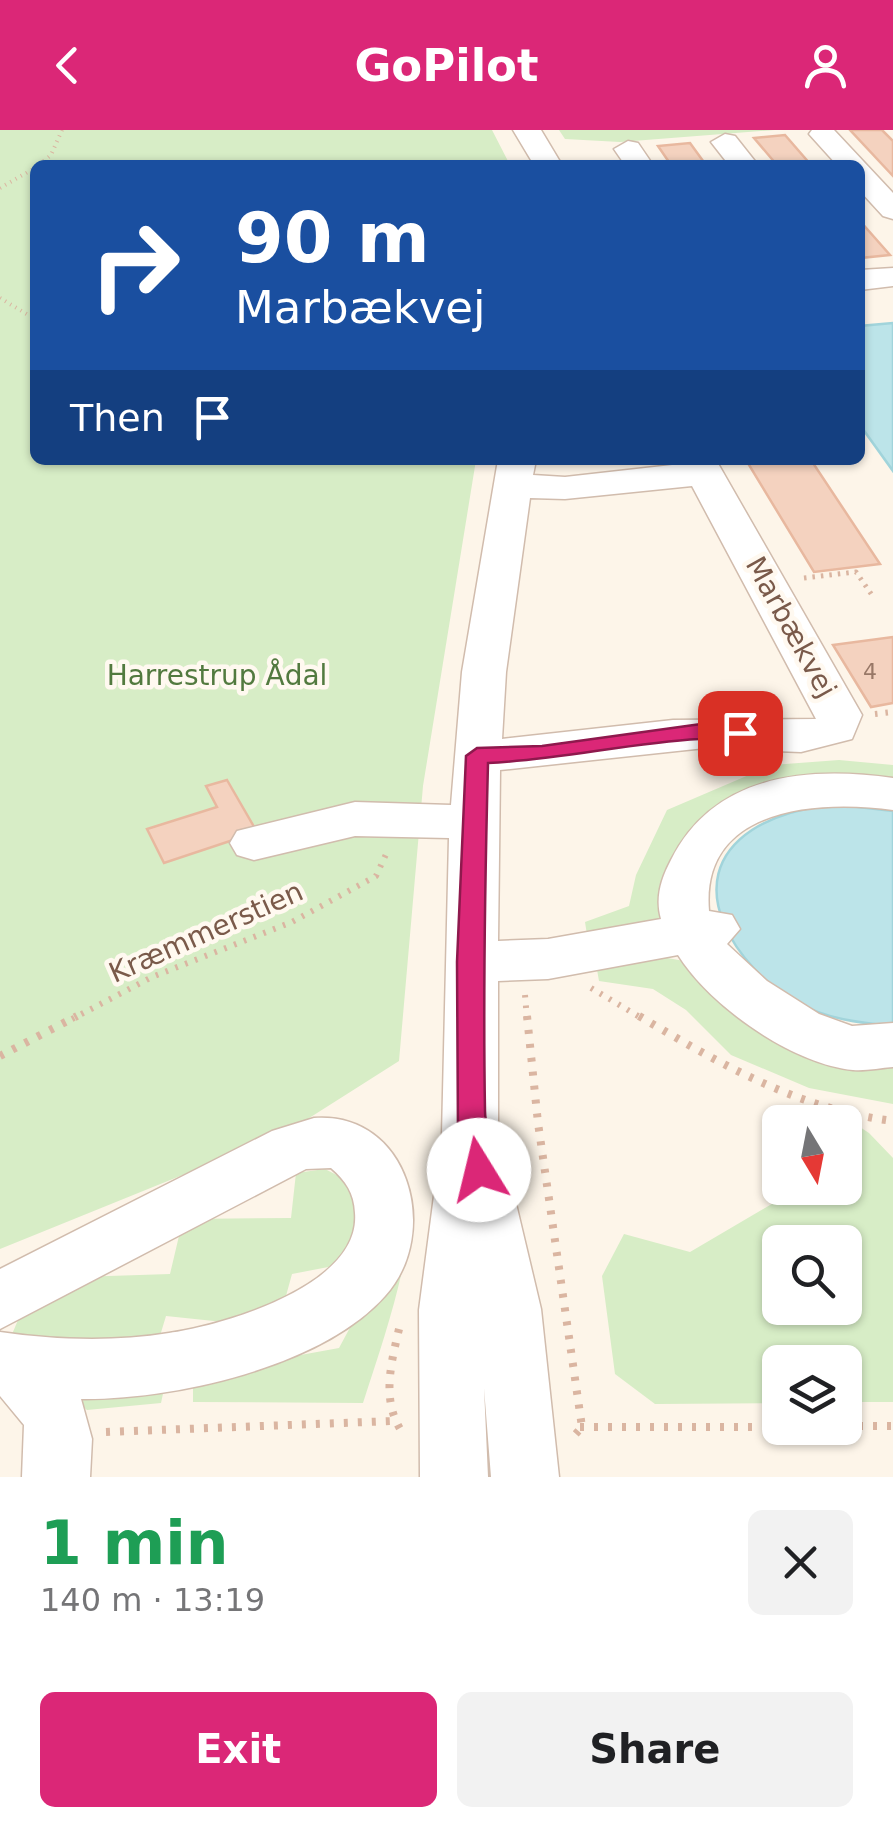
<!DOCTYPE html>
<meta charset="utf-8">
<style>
:root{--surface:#fff;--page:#f2f2f2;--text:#202124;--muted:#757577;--accent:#db2777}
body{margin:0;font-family:"DejaVu Sans",sans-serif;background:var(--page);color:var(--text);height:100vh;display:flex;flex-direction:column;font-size:38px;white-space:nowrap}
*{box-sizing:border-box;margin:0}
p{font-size:32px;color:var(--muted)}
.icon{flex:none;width:55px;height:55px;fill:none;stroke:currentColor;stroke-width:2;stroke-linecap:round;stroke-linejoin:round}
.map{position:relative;height:1347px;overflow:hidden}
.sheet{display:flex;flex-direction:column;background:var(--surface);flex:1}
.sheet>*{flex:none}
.hud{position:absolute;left:30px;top:30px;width:835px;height:305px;border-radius:15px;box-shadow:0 2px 8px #0004;background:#1a4fa0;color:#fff;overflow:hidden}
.needle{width:65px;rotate:170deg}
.fabs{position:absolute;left:762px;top:975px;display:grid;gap:20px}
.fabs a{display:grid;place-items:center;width:100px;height:100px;border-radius:15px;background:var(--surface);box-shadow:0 2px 8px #0004;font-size:50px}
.pin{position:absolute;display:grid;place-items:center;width:85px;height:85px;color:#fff;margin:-42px;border-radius:20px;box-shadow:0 5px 15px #0006}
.me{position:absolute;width:110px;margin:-55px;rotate:351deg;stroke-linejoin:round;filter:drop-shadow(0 0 8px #0008)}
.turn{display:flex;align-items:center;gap:35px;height:210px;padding:0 40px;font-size:45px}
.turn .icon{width:130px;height:130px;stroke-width:2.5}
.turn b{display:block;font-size:70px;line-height:85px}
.then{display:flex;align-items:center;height:95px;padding:0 40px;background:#0003;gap:20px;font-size:38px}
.round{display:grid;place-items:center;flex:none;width:105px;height:105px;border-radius:15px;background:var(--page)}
.overview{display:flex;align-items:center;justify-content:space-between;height:170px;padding:0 40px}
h1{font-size:60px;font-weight:800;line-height:75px;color:#1e9e55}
.action{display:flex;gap:20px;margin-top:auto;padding:20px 40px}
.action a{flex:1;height:115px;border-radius:15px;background:var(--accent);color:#fff;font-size:40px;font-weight:800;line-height:115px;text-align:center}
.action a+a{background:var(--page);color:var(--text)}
header{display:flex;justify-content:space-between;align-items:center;height:130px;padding:0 40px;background:var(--accent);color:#fff;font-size:45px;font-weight:800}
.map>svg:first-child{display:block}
.green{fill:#d7edc6;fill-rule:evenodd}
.water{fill:#bce4e9;stroke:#a1d4db;stroke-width:2.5}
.building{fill:#f4d2bf;stroke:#e8b89f;stroke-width:2.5}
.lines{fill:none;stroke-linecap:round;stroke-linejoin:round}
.minor-casing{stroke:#d1bcad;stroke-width:3}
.path-far3{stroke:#dab5a1;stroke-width:4;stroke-dasharray:1 5;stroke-linecap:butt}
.path-far2{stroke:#dab5a1;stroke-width:5;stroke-dasharray:2.5 6;stroke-linecap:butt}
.path-far1{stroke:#dab5a1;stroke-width:6;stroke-dasharray:2.5 8;stroke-linecap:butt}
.path{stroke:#dab5a1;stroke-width:8;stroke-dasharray:4 10;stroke-linecap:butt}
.minor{fill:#fff;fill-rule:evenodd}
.route{fill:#db2777;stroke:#8e194d;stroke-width:2.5}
.labels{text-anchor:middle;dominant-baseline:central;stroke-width:9;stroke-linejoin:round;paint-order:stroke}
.number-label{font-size:22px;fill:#987867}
.street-label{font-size:28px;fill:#7a5a4a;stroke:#fff9f0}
.park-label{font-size:28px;fill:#527a3f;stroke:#fff9f0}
</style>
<header><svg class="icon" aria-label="back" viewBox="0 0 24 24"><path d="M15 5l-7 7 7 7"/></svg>GoPilot<svg class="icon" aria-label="person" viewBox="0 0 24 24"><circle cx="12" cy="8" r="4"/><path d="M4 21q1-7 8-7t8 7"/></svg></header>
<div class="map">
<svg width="893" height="1347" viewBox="0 0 893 1347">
<rect width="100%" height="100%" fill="#fdf5e9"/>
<path class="green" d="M0,0H492L510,35H35V330H476L423,656L399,931L284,1004L0,1119Z
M559,0H775L620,12L565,9Z
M839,630L893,635V659L714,682L667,783L641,808L588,811L585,792L629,776L636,745L667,680L772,635Z
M640,823L695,833L893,928V974L809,958L731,925L686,880L653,859L599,851L595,828Z
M834,980L869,1003L893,1028V1272H845V1232H780V1273L655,1274L615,1244L602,1146L624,1104L690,1122L799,1058H845V992H818ZM780,1112H845V1178H780Z
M325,1039C376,1063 360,1085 349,1133L292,1144L281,1184L252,1195L166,1186L156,1219L10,1209L26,1171L78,1147L170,1144L183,1089L291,1088L296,1043Z
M400,1068L412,1077C406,1146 384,1208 363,1273L193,1272V1258L164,1259L161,1273L87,1280L71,1267L339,1218L360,1179Z"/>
<path class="water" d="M893,193V341L860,295V196Z
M832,674L893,681V896C860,893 826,889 796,872C739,840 675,751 752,700C777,684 803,679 832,674Z"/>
<path class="building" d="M850,0H882L893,11V46Z
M785,5L811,35H777L754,8Z
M690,13L706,35H671L658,16Z
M860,91L890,125L860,128Z
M746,330H811L880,434L814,442Z
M893,507V573L871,577L833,515Z
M227,650L257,702L164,733L147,699L217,677L206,656Z"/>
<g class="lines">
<g class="minor-casing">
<path id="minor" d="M513,0H541L562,35H534Z
M812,0H834L893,63V89L883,86L860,61V35H837L809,4Z
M725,4L735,6L758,35H729L711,12Z
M628,11L638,13L653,35H625L614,19Z
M893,138V156L860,160V140Z
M498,330H536L533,345L565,347L681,334L678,330H716L862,585L852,609L801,622L705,618L500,640L498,811L548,809L661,789C655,768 661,749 671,730C714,644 807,636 893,648V680C820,670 700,676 709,781L732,785L740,799L727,814L767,851L819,884L852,896L893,893V937C880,938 866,941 853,940C792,934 710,876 678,825L548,849L498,851V1022L508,1040L541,1179L559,1347H491L484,1258L488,1347H420L419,1180L442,1005L449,708L355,706L254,730L237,725L230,713L237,701L355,672L451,675L462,542ZM692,356L816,589L673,590L502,609L506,542L530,368L565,369Z
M314,988C409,981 442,1103 385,1166C322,1237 173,1270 81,1269L92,1309L90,1347H22L24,1295L0,1266V1202C55,1210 114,1212 169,1203C225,1195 361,1155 355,1083C354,1063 346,1051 331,1038L306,1039L0,1199V1139L272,1001Z"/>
</g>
<path class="path-far3" d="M39,35L51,25L62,0
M0,58L35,38
M0,168L35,189"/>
<path class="path-far2" d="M804,448L856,442L874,468"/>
<path class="path-far1" d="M875,584L893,582
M591,858L643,889
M525,865L527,889
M72,889L152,847L292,792L376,746L387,722"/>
<path class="path" d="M527,886L538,993L582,1297L571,1309
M639,886C720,934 798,979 893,991
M0,926L77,886
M399,1199C391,1234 381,1270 402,1302
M845,1296H893
M580,1297H780
M106,1302L393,1291"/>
<use href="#minor" class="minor"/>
</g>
<path class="route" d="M701,594L740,596L751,603C739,617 716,607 699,609C628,613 559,630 488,633C485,749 483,864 485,981C485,1000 497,1032 489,1048L479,1052L469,1048L458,1005L457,832L466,626L477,618L542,616Z"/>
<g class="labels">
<g class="number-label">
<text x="870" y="541">4</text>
</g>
<g class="street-label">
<text transform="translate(791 497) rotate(61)">Marbækvej</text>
<text transform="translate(206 802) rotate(-24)">Kræmmerstien</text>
</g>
<g class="park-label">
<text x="217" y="545">Harrestrup Ådal</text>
</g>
</g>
</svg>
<div class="fabs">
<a><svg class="needle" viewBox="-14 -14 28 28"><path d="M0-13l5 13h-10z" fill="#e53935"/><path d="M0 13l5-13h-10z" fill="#757577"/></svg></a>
<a><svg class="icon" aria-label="search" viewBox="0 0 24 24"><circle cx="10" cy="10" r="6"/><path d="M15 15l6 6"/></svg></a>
<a><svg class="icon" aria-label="layers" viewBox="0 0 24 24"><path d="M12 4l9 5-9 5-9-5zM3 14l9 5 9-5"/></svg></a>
</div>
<div class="pin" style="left:740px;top:603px;background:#d93025"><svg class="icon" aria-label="arrive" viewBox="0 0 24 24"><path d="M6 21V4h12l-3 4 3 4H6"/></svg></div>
<svg class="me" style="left:479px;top:1040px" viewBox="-20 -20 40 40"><circle r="19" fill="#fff"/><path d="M0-13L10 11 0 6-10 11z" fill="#db2777"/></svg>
<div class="hud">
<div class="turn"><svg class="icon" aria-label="right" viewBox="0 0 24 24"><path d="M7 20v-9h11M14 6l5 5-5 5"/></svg><div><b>90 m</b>Marbækvej</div></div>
<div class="then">Then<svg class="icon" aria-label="arrive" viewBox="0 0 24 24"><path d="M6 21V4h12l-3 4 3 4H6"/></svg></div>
</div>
</div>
<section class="sheet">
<div class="overview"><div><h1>1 min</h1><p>140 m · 13:19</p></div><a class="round"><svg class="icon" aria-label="close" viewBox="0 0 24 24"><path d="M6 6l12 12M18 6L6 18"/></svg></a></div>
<div class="action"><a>Exit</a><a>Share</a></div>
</section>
